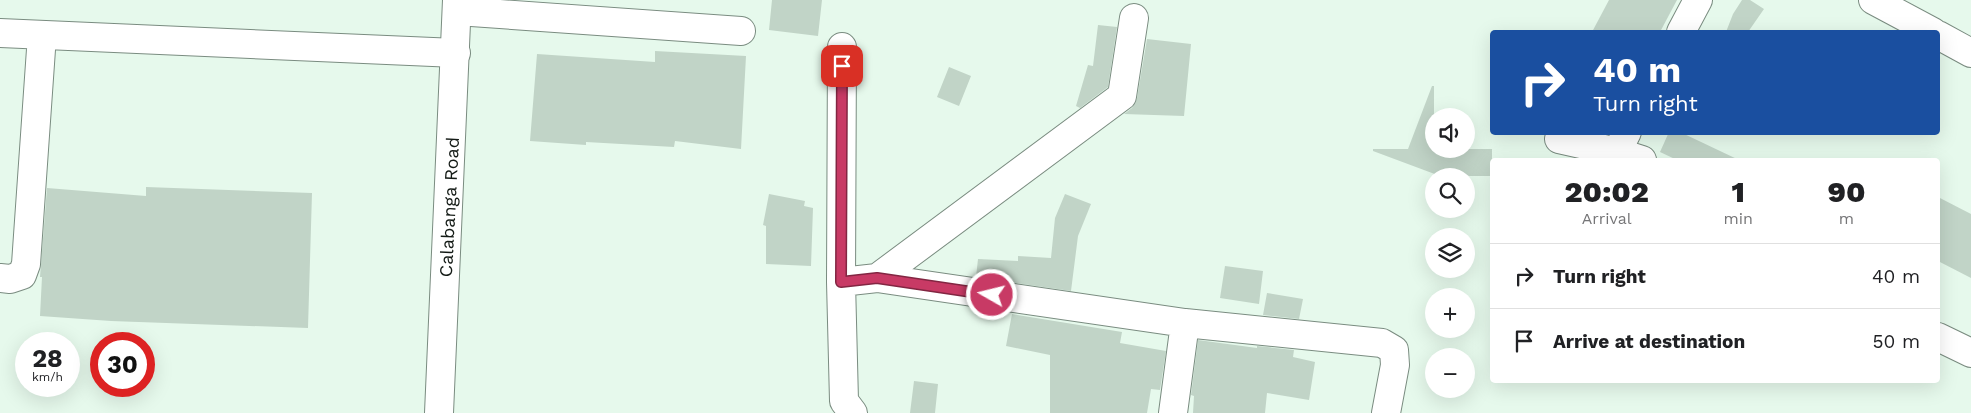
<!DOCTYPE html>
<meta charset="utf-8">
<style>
:root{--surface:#fff;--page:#f2f2f2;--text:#202124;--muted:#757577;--line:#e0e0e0}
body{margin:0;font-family:"Work Sans",sans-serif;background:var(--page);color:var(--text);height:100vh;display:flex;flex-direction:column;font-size:19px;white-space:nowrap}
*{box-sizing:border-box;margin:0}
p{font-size:16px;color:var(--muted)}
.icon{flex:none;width:28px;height:28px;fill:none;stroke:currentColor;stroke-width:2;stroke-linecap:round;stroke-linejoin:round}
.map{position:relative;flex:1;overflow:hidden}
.drawer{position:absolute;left:1490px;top:158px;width:450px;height:225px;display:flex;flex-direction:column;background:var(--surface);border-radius:5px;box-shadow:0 5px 20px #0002}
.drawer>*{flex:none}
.banner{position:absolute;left:1490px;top:30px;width:450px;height:105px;border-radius:5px;box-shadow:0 5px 20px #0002;background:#1a4fa0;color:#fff;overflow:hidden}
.controls{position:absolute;left:1425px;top:108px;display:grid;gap:10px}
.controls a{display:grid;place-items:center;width:50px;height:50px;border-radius:50%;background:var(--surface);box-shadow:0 5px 20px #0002;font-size:25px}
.speed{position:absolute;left:15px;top:332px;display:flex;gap:10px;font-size:25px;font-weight:700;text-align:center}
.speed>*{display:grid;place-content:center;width:65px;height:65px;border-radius:50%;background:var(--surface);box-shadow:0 5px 20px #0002;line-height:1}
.speed small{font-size:12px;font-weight:400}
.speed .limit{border:8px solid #d22;background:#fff;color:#111}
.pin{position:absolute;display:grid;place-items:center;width:42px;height:42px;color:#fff;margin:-21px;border-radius:10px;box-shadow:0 2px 8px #0006}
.me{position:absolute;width:55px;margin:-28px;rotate:278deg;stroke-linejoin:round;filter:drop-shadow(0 0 4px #0008)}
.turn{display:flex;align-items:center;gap:18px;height:105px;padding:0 20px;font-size:22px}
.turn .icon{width:65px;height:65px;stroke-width:2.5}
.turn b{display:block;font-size:35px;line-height:42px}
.eta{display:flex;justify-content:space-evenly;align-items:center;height:85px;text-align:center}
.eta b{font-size:30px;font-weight:800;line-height:35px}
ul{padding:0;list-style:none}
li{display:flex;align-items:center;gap:15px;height:65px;padding:0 20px;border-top:1px solid var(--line)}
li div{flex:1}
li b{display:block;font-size:19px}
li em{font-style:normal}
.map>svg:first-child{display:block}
.building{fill:#c1d4c7}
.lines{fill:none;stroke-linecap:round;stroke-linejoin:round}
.minor-casing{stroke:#7a8c80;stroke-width:30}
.major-casing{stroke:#7a8c80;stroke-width:30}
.minor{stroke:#fff;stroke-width:28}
.major{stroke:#fff;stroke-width:28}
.route-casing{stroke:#822642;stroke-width:12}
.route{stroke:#c83a65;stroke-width:9}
.labels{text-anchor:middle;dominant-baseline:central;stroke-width:4;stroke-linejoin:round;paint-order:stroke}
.street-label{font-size:18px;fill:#131a15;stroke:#fff}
</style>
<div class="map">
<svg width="1971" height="413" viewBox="0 0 1971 413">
<rect width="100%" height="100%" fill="#e6f9ec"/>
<path class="building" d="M772,0H822L818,36L769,30Z
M1609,0H1677L1660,32H1592Z
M1742,0H1750L1764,9L1748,32H1726L1733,14Z
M1098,25L1117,27L1108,87L1080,108L1076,106L1088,65L1093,66Z
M1147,39L1191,44L1184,116L1124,114L1132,108L1137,98Z
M655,51L746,56L741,149L675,141L674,147L586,142V145L530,141L537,54L655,62Z
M949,67L971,76L959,106L937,97Z
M1432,86H1434V149H1492V176H1440L1373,151V149H1408Z
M1669,132H1680L1739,160H1677L1660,152Z
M146,187L312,193L308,328L111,321L40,316L42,277H40L47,188L146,196Z
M769,194L805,201L804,206L813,208L811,266L766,264V226L763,225Z
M1065,194L1091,204L1078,236L1071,291L976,277L978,259L1018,261V256L1051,258L1055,218Z
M1938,197L1971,214V278L1938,261Z
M1225,266L1263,271L1259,304L1220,298Z
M1267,293L1303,299L1299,319L1263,315Z
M1012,314L1122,332L1120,343L1166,351L1160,390L1151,389L1147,413H1050V355L1006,346Z
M1198,340L1257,348V346L1294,350L1293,357L1315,362L1309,400L1267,393L1265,413H1193L1194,396L1191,395Z
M914,381L938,384L935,413H910Z"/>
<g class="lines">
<g class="minor-casing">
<path id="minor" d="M1873,0L1933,32
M457,11L741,31
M1681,32L1698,0
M0,33L456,53
M1938,35L1971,53
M842,47L841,282L844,401L853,413
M1627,132L1617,152L1642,160
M1559,139L1617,152
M0,278L10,279L22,275L26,264L42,35
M877,278L1122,96L1134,18
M841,282L877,278L1185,323L1382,343L1394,350L1395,365L1386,413
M1938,337L1971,353
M1173,413L1185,323"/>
</g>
<g class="major-casing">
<path id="major" d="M439,413L457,0"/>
</g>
<use href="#minor" class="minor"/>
<use href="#major" class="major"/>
</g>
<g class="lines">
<g class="route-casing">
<path id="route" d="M842,66L841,282L877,278L992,295"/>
</g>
<use href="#route" class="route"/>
</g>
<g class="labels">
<g class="street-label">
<text transform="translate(449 207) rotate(-87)">Calabanga Road</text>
</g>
</g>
</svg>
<div class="controls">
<a><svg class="icon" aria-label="sound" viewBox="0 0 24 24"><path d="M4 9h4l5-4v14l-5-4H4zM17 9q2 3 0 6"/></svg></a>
<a><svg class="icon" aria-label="search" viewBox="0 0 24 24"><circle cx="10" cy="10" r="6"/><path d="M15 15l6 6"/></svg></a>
<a><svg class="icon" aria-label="layers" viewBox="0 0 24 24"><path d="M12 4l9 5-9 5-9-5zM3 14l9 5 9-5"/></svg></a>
<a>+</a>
<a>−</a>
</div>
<div class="speed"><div>28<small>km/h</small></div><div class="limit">30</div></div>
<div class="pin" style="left:842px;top:66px;background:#d93025"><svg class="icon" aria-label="arrive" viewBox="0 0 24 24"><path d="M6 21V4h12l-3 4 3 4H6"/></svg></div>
<svg class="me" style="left:992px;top:295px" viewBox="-20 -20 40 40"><circle r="17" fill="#c83a65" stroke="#fff" stroke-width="3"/><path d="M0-11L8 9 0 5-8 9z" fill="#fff"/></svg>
<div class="banner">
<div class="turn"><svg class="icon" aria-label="right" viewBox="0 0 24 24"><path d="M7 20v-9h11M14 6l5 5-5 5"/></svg><div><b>40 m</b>Turn right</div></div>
</div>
<section class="drawer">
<div class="eta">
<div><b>20:02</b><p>Arrival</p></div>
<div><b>1</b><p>min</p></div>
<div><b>90</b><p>m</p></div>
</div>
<ul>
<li><svg class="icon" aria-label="right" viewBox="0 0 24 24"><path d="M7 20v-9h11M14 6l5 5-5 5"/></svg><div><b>Turn right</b></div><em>40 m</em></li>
<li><svg class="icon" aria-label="arrive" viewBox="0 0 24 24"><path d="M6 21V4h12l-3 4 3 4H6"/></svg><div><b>Arrive at destination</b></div><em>50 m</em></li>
</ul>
</section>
</div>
